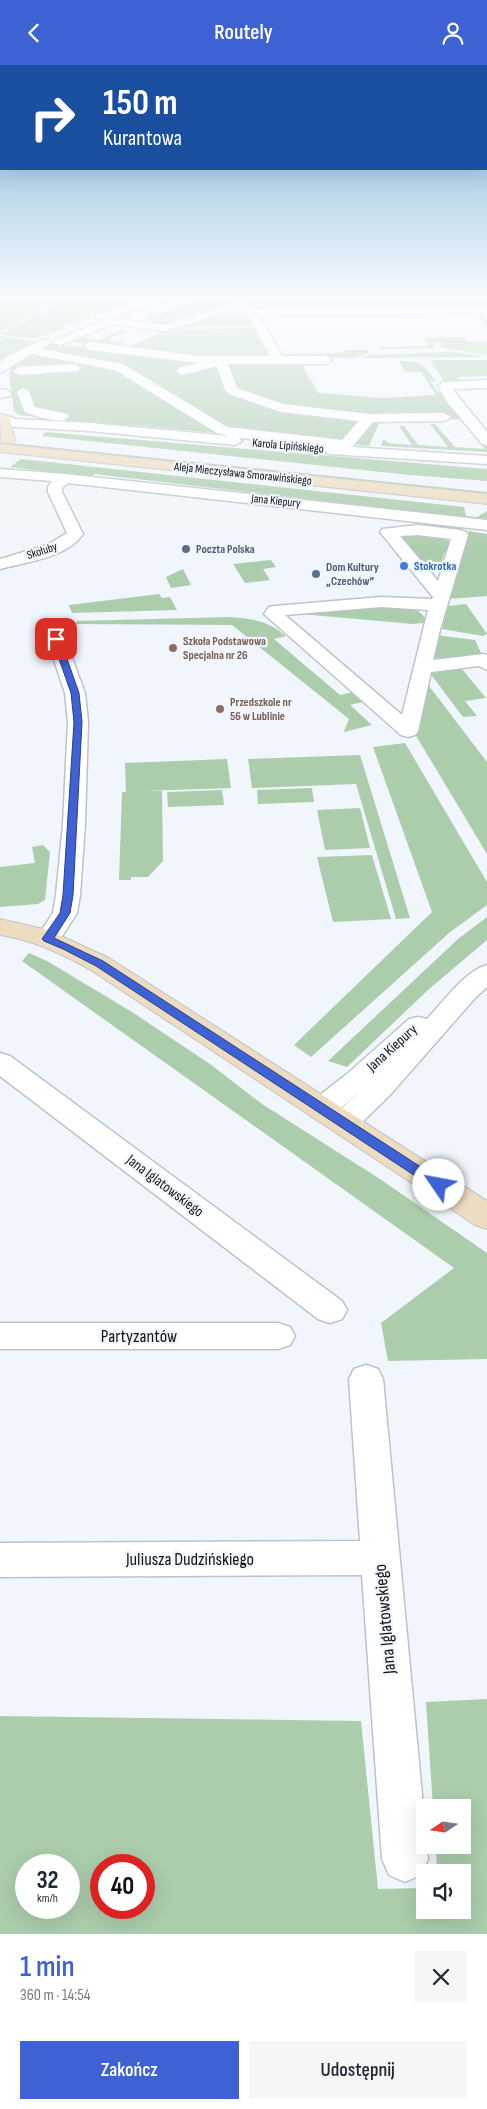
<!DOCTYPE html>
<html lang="pl">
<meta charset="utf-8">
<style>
:root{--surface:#fff;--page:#f6f6f7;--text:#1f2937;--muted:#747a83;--accent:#3e62d4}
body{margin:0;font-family:"Sofia Sans Condensed",sans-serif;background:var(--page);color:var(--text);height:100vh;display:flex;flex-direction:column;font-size:19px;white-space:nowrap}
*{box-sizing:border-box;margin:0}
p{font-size:16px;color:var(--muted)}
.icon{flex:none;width:28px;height:28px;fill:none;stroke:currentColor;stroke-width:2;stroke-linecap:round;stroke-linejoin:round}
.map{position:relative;height:1869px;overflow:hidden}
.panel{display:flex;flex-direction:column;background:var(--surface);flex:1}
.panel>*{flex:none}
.banner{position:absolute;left:0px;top:0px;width:488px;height:105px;box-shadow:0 5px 20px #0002;background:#1a4fa0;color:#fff;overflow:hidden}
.needle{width:32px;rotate:257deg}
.tools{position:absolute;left:416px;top:1734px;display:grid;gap:10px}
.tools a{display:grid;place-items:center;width:55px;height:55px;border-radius:0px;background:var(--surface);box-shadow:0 5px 20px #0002;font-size:25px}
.speed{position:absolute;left:15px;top:1789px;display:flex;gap:10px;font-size:25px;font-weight:700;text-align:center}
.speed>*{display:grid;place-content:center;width:65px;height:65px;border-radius:50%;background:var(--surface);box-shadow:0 5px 20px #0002;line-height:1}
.speed small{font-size:12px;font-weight:400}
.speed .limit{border:8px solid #d22;background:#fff;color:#111}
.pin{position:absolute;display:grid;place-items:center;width:42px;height:42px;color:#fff;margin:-21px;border-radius:10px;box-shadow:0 2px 8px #0006}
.me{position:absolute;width:55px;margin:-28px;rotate:303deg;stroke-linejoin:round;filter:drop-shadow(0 0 4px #0008)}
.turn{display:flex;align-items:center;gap:18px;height:105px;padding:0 20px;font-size:22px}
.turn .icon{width:65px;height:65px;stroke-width:2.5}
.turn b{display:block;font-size:35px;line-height:42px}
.round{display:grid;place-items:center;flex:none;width:52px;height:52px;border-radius:0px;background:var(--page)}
.head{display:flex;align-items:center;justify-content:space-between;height:85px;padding:0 20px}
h1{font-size:30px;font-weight:600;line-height:38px;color:var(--accent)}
.cta{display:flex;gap:10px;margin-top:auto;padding:10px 20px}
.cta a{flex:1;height:58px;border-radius:0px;background:var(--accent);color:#fff;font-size:20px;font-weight:600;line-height:58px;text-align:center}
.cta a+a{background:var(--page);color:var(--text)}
header{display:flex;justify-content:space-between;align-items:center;height:65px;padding:0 20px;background:var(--accent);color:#fff;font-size:22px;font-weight:600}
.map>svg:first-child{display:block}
.green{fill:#abcdac;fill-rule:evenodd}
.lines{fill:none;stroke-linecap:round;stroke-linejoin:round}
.street-casing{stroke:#bdc3c8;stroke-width:3}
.secondary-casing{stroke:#bdc3c8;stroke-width:2}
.street{fill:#fff;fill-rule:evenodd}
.secondary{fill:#eedcc0;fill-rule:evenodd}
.route{fill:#3e62d4;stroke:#28408a}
.service-dot{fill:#5c6f8a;stroke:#f1f6fc;stroke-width:2}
.shop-dot{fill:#3f7fe0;stroke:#f1f6fc;stroke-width:2}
.education-dot{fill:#8d6e63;stroke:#f1f6fc;stroke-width:2}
.labels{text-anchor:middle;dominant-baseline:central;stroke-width:4.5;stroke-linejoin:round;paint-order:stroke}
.far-street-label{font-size:12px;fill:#131517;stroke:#f1f6fc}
.far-service-label{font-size:12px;font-weight:bold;fill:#4e5e75;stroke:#f1f6fc;text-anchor:start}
.far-shop-label{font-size:12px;font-weight:bold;fill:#366cbe;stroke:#f1f6fc;text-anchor:start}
.far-education-label{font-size:12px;font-weight:bold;fill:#785e54;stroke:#f1f6fc;text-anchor:start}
.street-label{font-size:15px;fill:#131517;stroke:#f1f6fc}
.near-street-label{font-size:18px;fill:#131517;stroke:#f1f6fc}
</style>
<header><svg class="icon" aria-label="back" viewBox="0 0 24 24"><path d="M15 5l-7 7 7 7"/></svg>Routely<svg class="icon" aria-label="person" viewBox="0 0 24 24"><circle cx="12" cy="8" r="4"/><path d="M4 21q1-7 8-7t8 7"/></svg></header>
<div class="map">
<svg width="487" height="1869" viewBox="0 0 487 1869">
<rect width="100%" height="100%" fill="#f1f6fc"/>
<path class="green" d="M0,230H77L0,266Z
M81,230H150L78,257H74L60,263L63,264C58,266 53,266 47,268L51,271L44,270L39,273L41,274L0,270V268Z
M180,230H487V246H479L487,256V262L477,249L426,250L424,246H419L421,250H362L360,247L257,248L252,237H232L212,246L247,248L255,262H161L141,259L148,253L182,234L150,240L143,239Z
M115,257L158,263L152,265L110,259L82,272L99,275L121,265L127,266L106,275L124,278L115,282L55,275L80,264Z
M257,263L271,292L202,293L135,284L133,280L167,265Z
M0,271L36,276L0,295Z
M463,272L468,277H487V290L442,283L440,280H443L441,278H433L436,283L381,284L380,282L429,281L424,273Z
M50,278L132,288L301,298L318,328L382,333L436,330L421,307H405L399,296C421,296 423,299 436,316H430L438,327H444L487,380V387L381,381L383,375H385L388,378L412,380L399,361H404L418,380L448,382L430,359H435L455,382L485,384L460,354L379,358L369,381L345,379L340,383L223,372L225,369L132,360L128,363L19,350L14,346L9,307L14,299Z
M344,285H368L370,288L352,293L281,291L288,289L345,288Z
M453,287L487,292L361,293L371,290Z
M433,295H487V311L457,312L461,317L444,316L431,297Z
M45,367L487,404V416L410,410L42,371Z
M0,377L487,427V431L0,381Z
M21,394L464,442L466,451L477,452L487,446V457L391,447L393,444L94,409L90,412L10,402Z
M469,466L487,469V531L450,534Z
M414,469L442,472L451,478L449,488H444L441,500L438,502L441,503C422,508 412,487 401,474L407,470Z
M271,495L276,502L263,504L270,515L245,518L233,499Z
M183,504L191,520L171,523L166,512Z
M159,529L162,533L170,532L177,545L72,548L69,540Z
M466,539L487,569L483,571L442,564L448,541Z
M379,541C394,542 418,538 426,555L423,558L413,559L289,548Z
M229,552C253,554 266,555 286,571L274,574L340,630L353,627L363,637L350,640L372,660L344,667L349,654L232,560L76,559L77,556Z
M436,570L475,575L481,588L477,592L431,593Z
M461,603L486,633L465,636L477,651L463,652L429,607Z
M426,617L487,697V789L415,669Z
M405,678L487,817V840L449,868L311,992L294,980L432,847L373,682Z
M360,690L410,853L396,854L356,719L252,723L248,694Z
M227,694L231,723L144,726H162L163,796L148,812H131V815H119L122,727H126L125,698Z
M312,723L314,737L258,739L257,725Z
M222,725L224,740L168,742L167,727Z
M360,743L370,783L325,785L317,745Z
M43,780L50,787L45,835L38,839L0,842V802L35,798L32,782Z
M372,790L391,854L333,857L317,792Z
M487,852V875L428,925L347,1002L328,996L458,874Z
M29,888L47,896L132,947L210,999L262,1039L380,1114L487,1188V1294L388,1296L381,1258L454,1203L22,896Z
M487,1634V1869H0V1651L361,1656L378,1824L425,1823V1845H462V1808L437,1807L436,1780H462V1742H433L426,1637ZM26,1800H69V1842H26ZM101,1800H144V1842H101Z"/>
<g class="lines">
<g class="street-casing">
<path id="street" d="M159,230H174L173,232L105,254H97L95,252L97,250Z
M199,230L243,231L238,234L187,238L155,251L150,248L172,236Z
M487,242V248L259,250L282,291H326L332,295L326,299H228L237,323L283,339L369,349L444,348L451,352L444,356L373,357L352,382L487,391V399L329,389L322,385L325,382L239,373L242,376L235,380L90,366L15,362L0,357V349L16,354L90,358L229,371L217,368L115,305L31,289L0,308V298L8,291L45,274L51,277L41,284L123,299L227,362L342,375L359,356L281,347L229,329L225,325L217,301L183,310L179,309L177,306L179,303L198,298L90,285L84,281L90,277L200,291H270L248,250H218L165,266L113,259L63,279L59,280L53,277L55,275L112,253L164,260L217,244Z
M74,299L80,303L78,306L19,310L13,306L19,302Z
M487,315V323L452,324L487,367V380L482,379L447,337L438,321L444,317Z
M23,323L29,327L35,342L67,349L69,352L62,356L42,353L25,347L17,327Z
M5,324L11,328L10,331L0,333V325Z
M0,404L65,409L487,455V465L68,418L62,423V427L83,469C67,493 26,497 0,504V494L47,480L67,468L48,427V422L52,416L0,412Z
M418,460L460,465L466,467L468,470L440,565L433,595L484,589L487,590V605L479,601L431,607L418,666L415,670L408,672L401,670L264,549L269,542L275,541L381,532L432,534L433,532L380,467L382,464ZM418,470L451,474L438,516L400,471ZM381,542L428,545L402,650L285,550Z
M56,569L62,570L65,574L85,628L88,657L85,759L80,830L77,848L57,879L48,881L39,879L36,874L53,848L56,830L63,759L68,657L65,628L47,574L50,570Z
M487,900V922L475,933L389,1031L354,1065L344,1068L334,1065L329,1058L334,1051L358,1028C343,1041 331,1056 311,1051L307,1044L311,1037L347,1009L409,954L418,952L427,954C443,937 465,906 487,900Z
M0,988L10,991L342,1236L347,1245L342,1254L330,1258L318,1254L0,1011Z
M0,1258H278L290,1262L295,1271L290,1280L278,1284H0Z
M366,1300L378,1304L383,1314L428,1794L421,1810L405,1817L389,1810L382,1794L362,1510L0,1512V1478L360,1476L349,1314L354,1304Z"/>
</g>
<g class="secondary-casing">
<path id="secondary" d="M0,350L9,351L15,375L13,378H3L1,375Z
M0,379L487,429V439L0,387Z
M0,854L48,865L109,893L487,1136V1164L475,1160L91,905C62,889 33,875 0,870Z"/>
</g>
<use href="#street" class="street"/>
<use href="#secondary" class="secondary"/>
</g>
<linearGradient id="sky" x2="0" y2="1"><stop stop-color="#6eb0d1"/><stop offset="0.47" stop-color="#f9fbfe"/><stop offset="1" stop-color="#f9fbfe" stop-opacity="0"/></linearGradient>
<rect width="487" height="492" fill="url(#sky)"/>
<path class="route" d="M56,571L60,574L79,628L82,657L73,830L70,848L54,873L103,896L444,1117L446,1120L444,1124H435L96,901L63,884L44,876L42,874L60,848L63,830L74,657L71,628L52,574Z"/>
<g class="service-dot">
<circle cx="186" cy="484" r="5"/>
<circle cx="316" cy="509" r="5"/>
</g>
<circle class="shop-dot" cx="404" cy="501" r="5"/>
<g class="education-dot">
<circle cx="173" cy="583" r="5"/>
<circle cx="220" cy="644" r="5"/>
</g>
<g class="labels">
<g class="far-street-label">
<text transform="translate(288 381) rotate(5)">Karola Lipińskiego</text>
<text transform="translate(243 409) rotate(6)">Aleja Mieczysława Smorawińskiego</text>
<text transform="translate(276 436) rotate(6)">Jana Kiepury</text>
<text transform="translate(42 486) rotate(-18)">Skołuby</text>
</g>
<g class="far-service-label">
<text x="196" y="484">Poczta Polska</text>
<text x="326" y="502">Dom Kultury<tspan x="326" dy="14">„Czechów”</tspan></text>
</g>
<g class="far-shop-label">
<text x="414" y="501">Stokrotka</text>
</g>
<g class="far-education-label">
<text x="183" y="576">Szkoła Podstawowa<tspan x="183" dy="14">Specjalna nr 26</tspan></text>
<text x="230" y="637">Przedszkole nr<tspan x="230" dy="14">56 w Lublinie</tspan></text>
</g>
<g class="street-label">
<text transform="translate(392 983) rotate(-42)">Jana Kiepury</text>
<text transform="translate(165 1121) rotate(37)">Jana Iglatowskiego</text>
</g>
<g class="near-street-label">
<text x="139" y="1271">Partyzantów</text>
<text x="190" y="1494">Juliusza Dudzińskiego</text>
<text transform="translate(385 1554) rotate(-95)">Jana Iglatowskiego</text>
</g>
</g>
</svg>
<div class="tools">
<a><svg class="needle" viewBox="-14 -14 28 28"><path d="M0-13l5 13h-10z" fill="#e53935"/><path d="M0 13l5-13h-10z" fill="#747a83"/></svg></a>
<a><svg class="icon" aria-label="sound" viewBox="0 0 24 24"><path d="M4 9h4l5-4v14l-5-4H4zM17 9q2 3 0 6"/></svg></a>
</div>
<div class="speed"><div>32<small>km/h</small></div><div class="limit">40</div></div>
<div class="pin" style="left:56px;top:574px;background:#d93025"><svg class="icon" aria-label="arrive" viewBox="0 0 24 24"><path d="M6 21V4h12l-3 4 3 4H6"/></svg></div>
<svg class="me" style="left:439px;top:1120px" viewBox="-20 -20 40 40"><circle r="19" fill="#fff"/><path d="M0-13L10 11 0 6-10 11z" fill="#3e62d4"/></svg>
<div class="banner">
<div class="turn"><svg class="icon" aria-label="right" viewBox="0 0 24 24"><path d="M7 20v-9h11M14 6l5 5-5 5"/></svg><div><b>150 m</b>Kurantowa</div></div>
</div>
</div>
<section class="panel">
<div class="head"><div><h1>1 min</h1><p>360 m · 14:54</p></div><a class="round"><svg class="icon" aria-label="close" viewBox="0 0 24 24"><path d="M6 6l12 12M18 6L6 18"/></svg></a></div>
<div class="cta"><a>Zakończ</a><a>Udostępnij</a></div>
</section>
